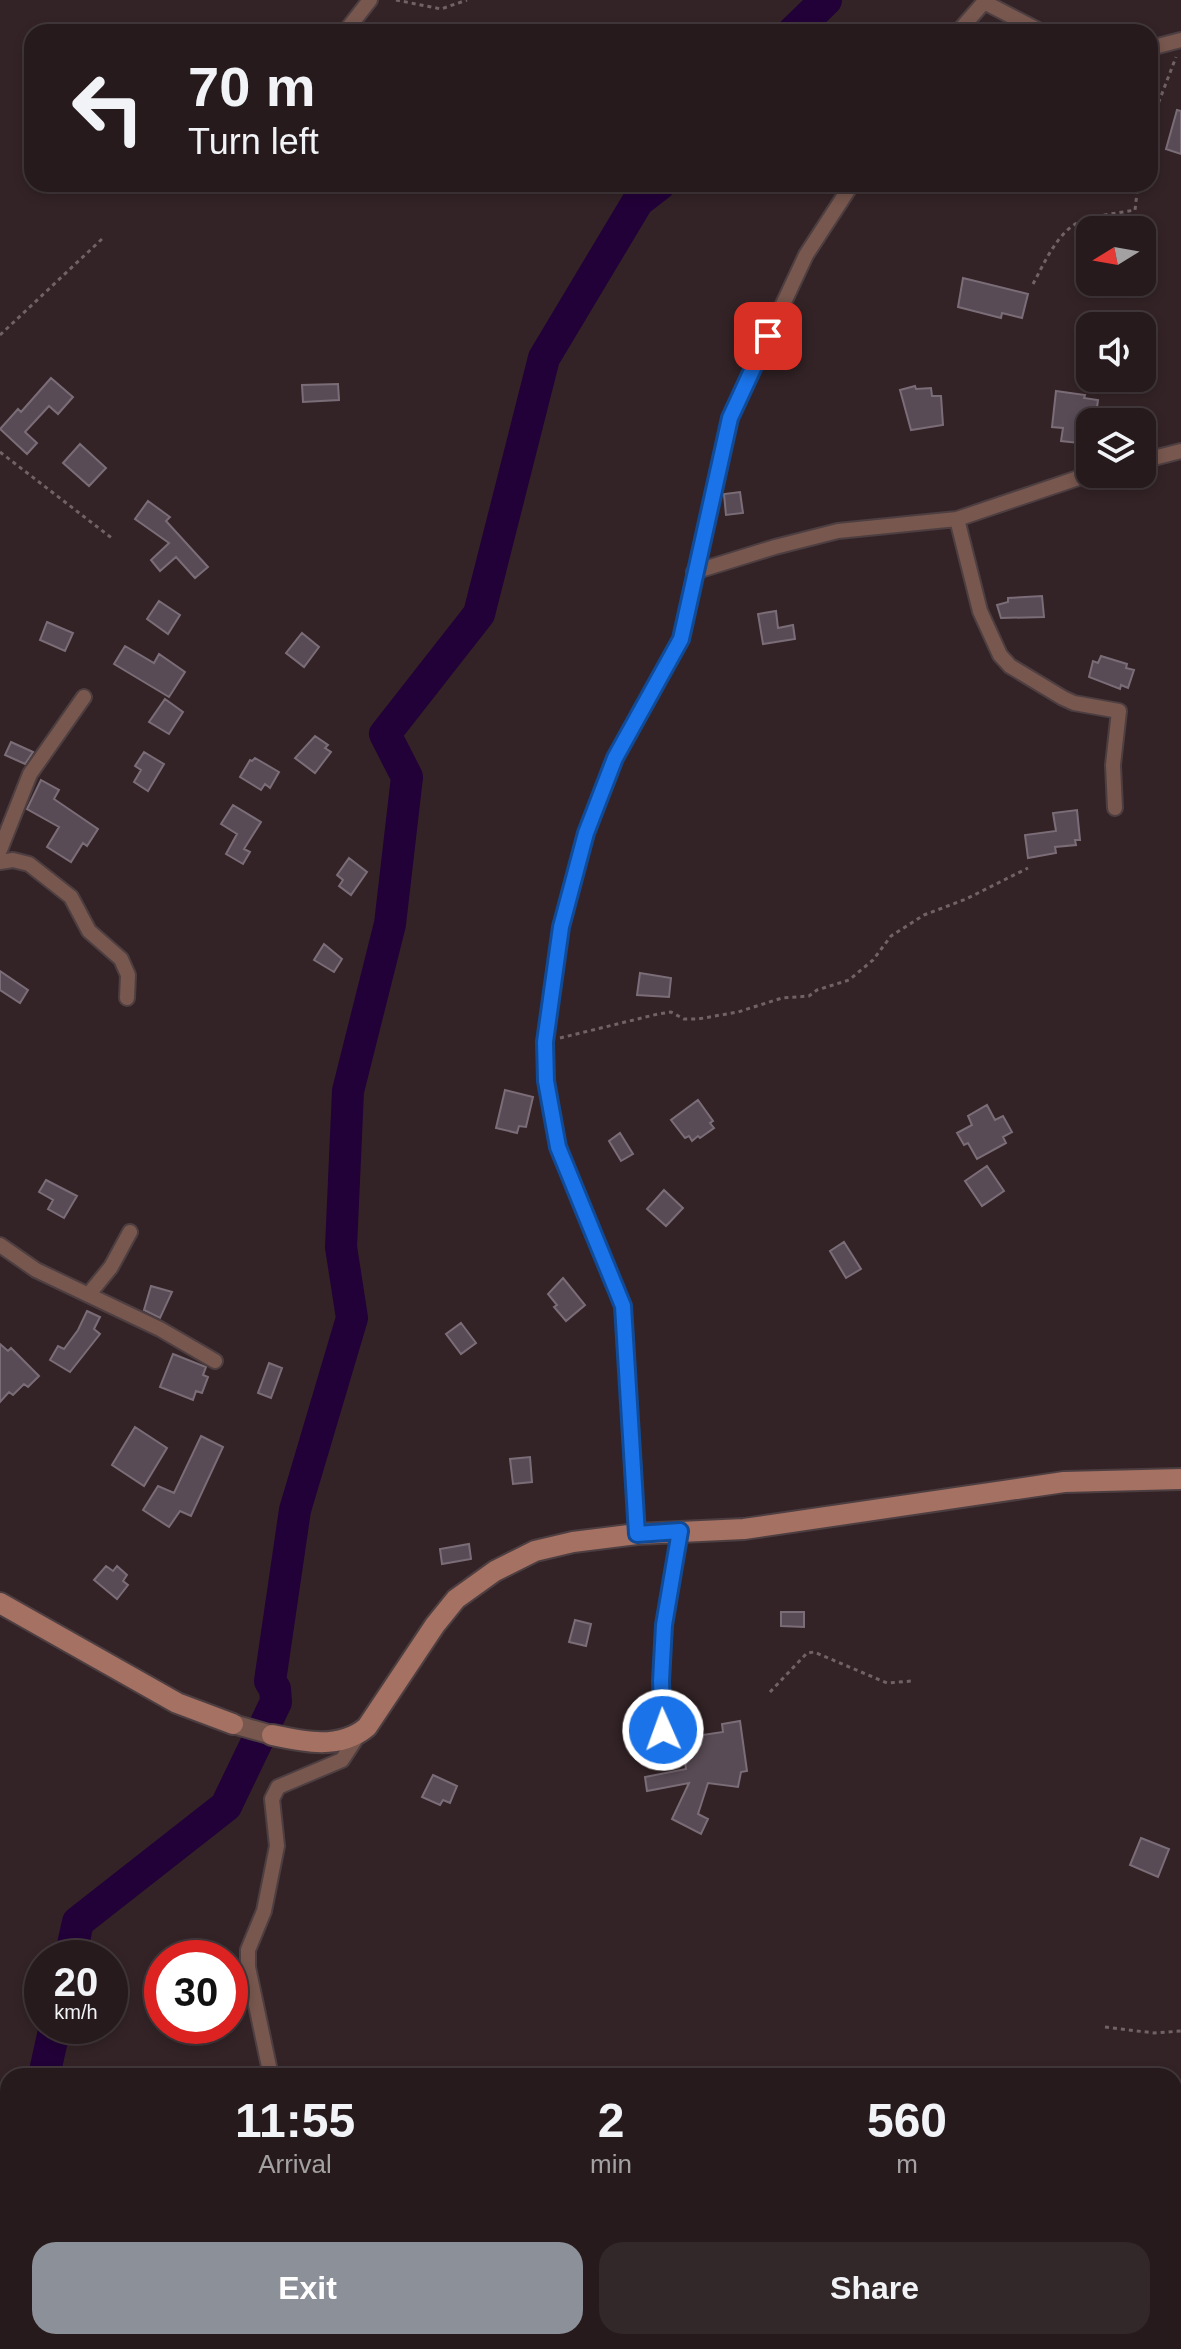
<!DOCTYPE html>
<style>
:root{--surface:#261a1c;--page:#322729;--text:#f1f3f6;--muted:#a4a1a3;--line:#42383b;--accent:#8c9099}
body{margin:0;font-family:Arial,sans-serif;background:var(--page);color:var(--text);height:100vh;display:flex;flex-direction:column;font-size:30px;white-space:nowrap}
*{box-sizing:border-box;margin:0}
p{font-size:26px;color:var(--muted)}
.icon{flex:none;width:44px;height:44px;fill:none;stroke:currentColor;stroke-width:2;stroke-linecap:round;stroke-linejoin:round}
.map{position:relative;flex:1;overflow:hidden}
.details{position:absolute;left:0px;top:2068px;width:1182px;height:282px;display:flex;flex-direction:column;background:var(--surface);border-radius:24px 24px 0 0;box-shadow:0 4px 12px #0003,0 0 0 2px var(--line)}
.details>*{flex:none}
.banner{position:absolute;left:24px;top:24px;width:1134px;height:168px;border-radius:24px;box-shadow:0 4px 12px #0003,0 0 0 2px var(--line);background:#261a1c;color:var(--text);overflow:hidden}
.needle{width:52px;rotate:259deg}
.fabs{position:absolute;left:1076px;top:216px;display:grid;gap:16px}
.fabs a{display:grid;place-items:center;width:80px;height:80px;border-radius:16px;background:var(--surface);box-shadow:0 4px 12px #0003,0 0 0 2px var(--line);font-size:40px}
.speed{position:absolute;left:24px;top:1940px;display:flex;gap:16px;font-size:40px;font-weight:700;text-align:center}
.speed>*{display:grid;place-content:center;width:104px;height:104px;border-radius:50%;background:var(--surface);box-shadow:0 4px 12px #0003,0 0 0 2px var(--line);line-height:1}
.speed small{font-size:20px;font-weight:400}
.speed .limit{border:12px solid #d22;background:#fff;color:#111}
.pin{position:absolute;display:grid;place-items:center;width:68px;height:68px;color:#fff;margin:-34px;border-radius:16px;box-shadow:0 4px 12px #0006}
.me{position:absolute;width:88px;margin:-44px;rotate:358deg;stroke-linejoin:round;filter:drop-shadow(0 0 6px #0008)}
.turn{display:flex;align-items:center;gap:28px;height:168px;padding:0 32px;font-size:36px}
.turn .icon{width:104px;height:104px;stroke-width:2.5}
.turn b{display:block;font-size:56px;line-height:68px}
.eta{display:flex;justify-content:space-evenly;align-items:center;height:136px;text-align:center}
.eta b{font-size:48px;font-weight:700;line-height:56px}
.action{display:flex;gap:16px;margin-top:auto;padding:16px 32px}
.action a{flex:1;height:92px;border-radius:24px;background:var(--accent);color:#fff;font-size:32px;font-weight:700;line-height:92px;text-align:center}
.action a+a{background:var(--page);color:var(--text)}
.map>svg:first-child{display:block}
.lines{fill:none;stroke-linecap:round;stroke-linejoin:round}
.river{stroke:#220138;stroke-width:32}
.building{fill:#594b55;stroke:#7b6d77;stroke-width:2}
.minor-casing{stroke:#4d3e41;stroke-width:18}
.tertiary-casing{stroke:#4d3e41;stroke-width:22}
.secondary-casing{stroke:#4d3e41;stroke-width:24}
.path{stroke:#706265;stroke-width:3;stroke-dasharray:4 4;stroke-linecap:butt}
.minor{stroke:#77574e;stroke-width:14}
.tertiary{stroke:#77574e;stroke-width:18}
.secondary{stroke:#a47163;stroke-width:20}
.route-casing{stroke:#114b97;stroke-width:20}
.route{stroke:#1a73e8;stroke-width:14}
</style>
<div class="map">
<svg width="1181" height="2349" viewBox="0 0 1181 2349">
<rect width="100%" height="100%" fill="#332326"/>
<g class="lines">
<path class="river" d="M793,32L826,0
M70,1958L78,1922L226,1806L276,1702L275,1689L270,1681L295,1510L352,1318L341,1247L348,1091L390,924L407,777L385,734L479,614L544,358L638,201L660,184
M44,2076L55,2026
M0,2266L8,2231"/>
</g>
<path class="building" d="M1177,110L1181,111V154L1166,149Z
M963,278L1028,294L1022,318L1002,313L1001,318L958,307Z
M51,378L73,397L58,414L49,406L25,432L37,443L27,454L0,429L18,409L21,412Z
M338,384L339,400L303,402L302,385Z
M915,386L916,389L931,388L932,396H941L943,425L911,430L900,390Z
M1056,391L1085,395L1084,398L1098,400L1095,422H1090V429L1080,428L1079,443L1061,441L1063,428L1052,427Z
M80,444L106,468L89,486L63,463Z
M740,492L743,513L726,515L724,494Z
M148,501L170,517L166,521L208,567L195,578L176,557L160,571L151,560L169,543L135,519Z
M1042,596L1044,617L1001,618L997,605L1008,602V598Z
M159,601L180,615L168,634L147,619Z
M776,611L778,628L793,625L795,639L763,644L758,614Z
M47,622L73,633L65,651L40,640Z
M302,633L319,647L304,667L286,653Z
M125,646L154,663L159,654L185,672L169,697L114,664Z
M1101,656L1127,664L1126,668L1134,670L1128,688L1121,685L1120,689L1089,677L1093,661L1098,663Z
M165,699L183,712L169,734L149,722Z
M315,736L328,745L325,748L331,752L315,773L295,758Z
M11,742L33,752L25,764L5,755Z
M144,752L164,764L148,791L134,782L141,770L135,766Z
M255,758L279,772L270,788L265,784L261,790L240,777L250,760L252,761Z
M41,780L59,790L54,799L98,829L87,846L83,843L71,862L47,847L59,827L27,809Z
M233,805L261,822L244,849L250,852L243,864L226,854L237,834L221,824Z
M1077,810L1080,840H1075L1076,845L1055,847L1056,853L1028,858L1025,835L1056,831L1053,813Z
M349,858L367,872L351,895L339,886L343,880L337,875Z
M324,944L342,959L334,972L314,960Z
M0,971L28,990L20,1003L0,990Z
M640,973L671,978L669,997L637,995Z
M505,1090L533,1097L526,1127L519,1126L517,1133L496,1128Z
M698,1100L713,1121L710,1123L714,1128L700,1138L698,1136L692,1141L689,1136L685,1138L671,1120Z
M987,1105L995,1120L1003,1116L1012,1132L1003,1137L1006,1143L977,1159L968,1143L964,1145L957,1133L972,1125L968,1116Z
M620,1133L633,1154L621,1161L609,1141Z
M987,1166L1004,1191L982,1206L965,1181Z
M46,1180L77,1196L64,1218L48,1209L53,1200L39,1192Z
M664,1190L683,1208L666,1226L647,1209Z
M844,1242L861,1269L846,1278L830,1251Z
M563,1278L585,1305L566,1321L554,1307L557,1305L548,1294Z
M151,1286L172,1292L160,1318L144,1310Z
M87,1311L100,1317L94,1329L100,1334L70,1372L50,1360L58,1346L64,1349L78,1330Z
M461,1323L476,1343L461,1354L446,1334Z
M0,1344L8,1351L11,1348L39,1376L28,1387L24,1384L13,1395L9,1392L0,1402Z
M173,1354L206,1367L203,1375L208,1377L202,1393L196,1391L193,1400L160,1387Z
M269,1363L282,1368L271,1398L258,1393Z
M135,1427L167,1448L144,1486L112,1465Z
M201,1436L223,1447L191,1516L180,1511L169,1527L143,1510L158,1486L174,1493Z
M530,1457L532,1482L513,1484L510,1459Z
M469,1544L471,1559L442,1564L440,1549Z
M106,1566L113,1571L117,1566L127,1575L123,1581L128,1585L117,1599L94,1580Z
M781,1612H804V1627L781,1626Z
M575,1620L591,1624L586,1646L569,1642Z
M740,1721L747,1771L741,1772L738,1787L708,1783L698,1814L708,1819L701,1834L672,1819L689,1783L647,1791L645,1777L686,1769L682,1738L723,1732L722,1724Z
M433,1775L457,1786L450,1803L443,1800L440,1805L422,1797Z
M1141,1838L1169,1849L1158,1877L1130,1865Z"/>
<g class="lines">
<g class="minor-casing">
<path id="minor" d="M984,2L1042,32
M345,32L370,0
M958,32L986,0
M1150,48L1181,40
M1142,461L1181,451
M957,519L980,611L1000,655L1010,666L1063,698L1074,703L1119,711L1113,765L1115,808
M694,572L775,547L838,531L957,519L1090,474
M0,850L30,774L84,697
M0,862L13,860L29,864L71,897L89,931L121,959L128,975L127,998
M0,1245L36,1270L160,1329L215,1361
M89,1294L111,1267L130,1232
M637,1534L623,1306L558,1147L546,1081L545,1042L561,927L586,833L615,758L681,639L730,418L806,255L852,184
M664,1755L661,1681L664,1625L680,1531
M271,2076L248,1967V1950L264,1911L277,1846L272,1799L278,1787L342,1760L359,1734
M241,2342V2349
M1175,2349L1181,2336"/>
</g>
<g class="tertiary-casing">
<path id="tertiary" d="M233,1724L272,1735"/>
</g>
<g class="secondary-casing">
<path id="secondary" d="M0,1603L177,1703L233,1724
M272,1735C304,1742 340,1750 367,1727L435,1625L456,1599L495,1571L535,1551L573,1542L637,1534L744,1529L1064,1482L1181,1479"/>
</g>
<path class="path" d="M396,0L441,9L467,0
M1150,125L1176,57
M1033,284C1045,262 1059,228 1084,220C1100,215 1118,213 1135,210L1138,184
M0,335L103,238
M0,452L113,539
M560,1038L658,1014L671,1012L684,1019H698L738,1012L782,998L809,996L817,990L849,980L873,960L891,936L924,915L966,899L1028,868
M770,1692L807,1653L814,1652L887,1683L912,1681
M1105,2027L1154,2033L1181,2031
M1174,2171L1181,2169"/>
<use href="#minor" class="minor"/>
<use href="#tertiary" class="tertiary"/>
<use href="#secondary" class="secondary"/>
</g>
<g class="lines">
<g class="route-casing">
<path id="route" d="M663,1730L661,1681L664,1625L680,1531L637,1534L623,1306L558,1147L546,1081L545,1042L561,927L586,833L615,758L681,639L730,418L768,336"/>
</g>
<use href="#route" class="route"/>
</g>
</svg>
<div class="fabs">
<a><svg class="needle" viewBox="-14 -14 28 28"><path d="M0-13l5 13h-10z" fill="#e53935"/><path d="M0 13l5-13h-10z" fill="#a4a1a3"/></svg></a>
<a><svg class="icon" aria-label="sound" viewBox="0 0 24 24"><path d="M4 9h4l5-4v14l-5-4H4zM17 9q2 3 0 6"/></svg></a>
<a><svg class="icon" aria-label="layers" viewBox="0 0 24 24"><path d="M12 4l9 5-9 5-9-5zM3 14l9 5 9-5"/></svg></a>
</div>
<div class="speed"><div>20<small>km/h</small></div><div class="limit">30</div></div>
<div class="pin" style="left:768px;top:336px;background:#d93025"><svg class="icon" aria-label="arrive" viewBox="0 0 24 24"><path d="M6 21V4h12l-3 4 3 4H6"/></svg></div>
<svg class="me" style="left:663px;top:1730px" viewBox="-20 -20 40 40"><circle r="17" fill="#1a73e8" stroke="#fff" stroke-width="3"/><path d="M0-11L8 9 0 5-8 9z" fill="#fff"/></svg>
<div class="banner">
<div class="turn"><svg class="icon" aria-label="left" viewBox="0 0 24 24"><path d="M17 20v-9H6M10 6l-5 5 5 5"/></svg><div><b>70 m</b>Turn left</div></div>
</div>
<section class="details">
<div class="eta">
<div><b>11:55</b><p>Arrival</p></div>
<div><b>2</b><p>min</p></div>
<div><b>560</b><p>m</p></div>
</div>
<div class="action"><a>Exit</a><a>Share</a></div>
</section>
</div>
